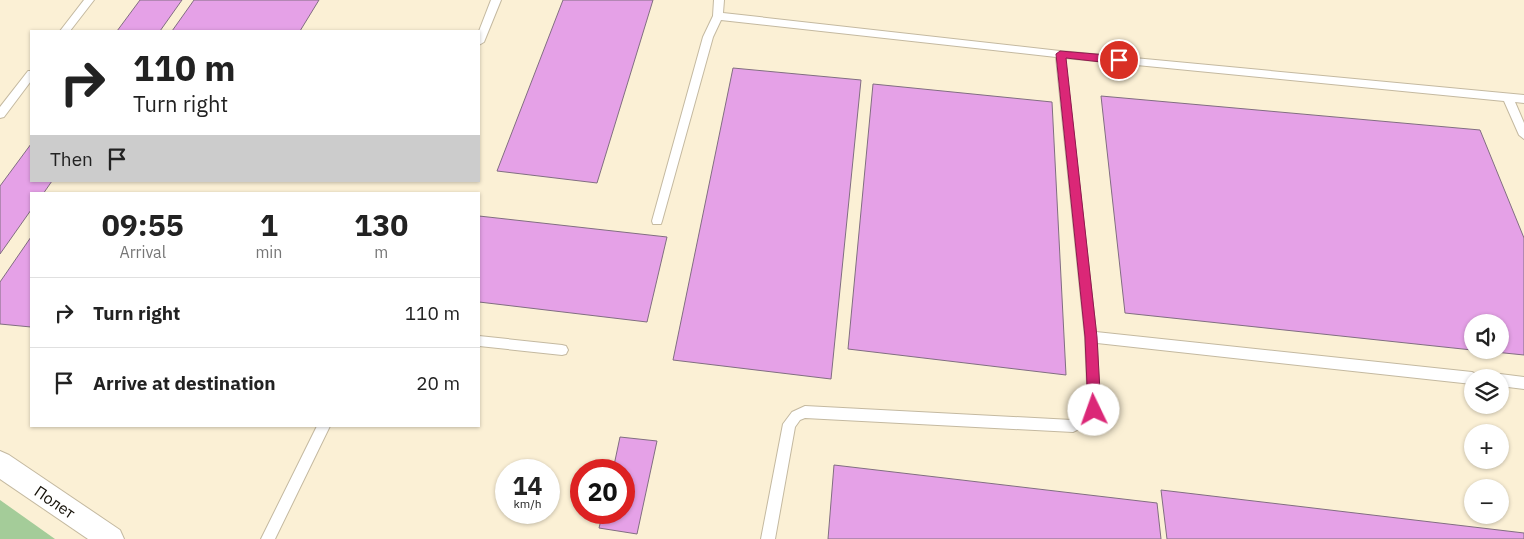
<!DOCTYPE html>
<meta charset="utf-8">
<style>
:root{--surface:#fff;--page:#f6f6f6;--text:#222;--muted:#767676;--line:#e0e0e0}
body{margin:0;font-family:"IBM Plex Sans",sans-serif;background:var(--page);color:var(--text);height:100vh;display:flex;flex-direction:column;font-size:19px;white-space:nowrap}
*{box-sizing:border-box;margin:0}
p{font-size:16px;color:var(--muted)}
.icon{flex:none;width:28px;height:28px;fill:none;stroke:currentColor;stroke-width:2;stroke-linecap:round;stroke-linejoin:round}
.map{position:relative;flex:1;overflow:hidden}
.details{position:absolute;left:30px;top:192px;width:450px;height:235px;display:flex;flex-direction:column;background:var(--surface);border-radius:0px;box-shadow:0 1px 4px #0004}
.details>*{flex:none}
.banner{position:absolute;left:30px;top:30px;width:450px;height:152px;border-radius:0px;box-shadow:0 1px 4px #0004;background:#fff;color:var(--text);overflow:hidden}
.tools{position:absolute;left:1464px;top:314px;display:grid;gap:10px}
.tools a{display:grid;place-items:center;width:45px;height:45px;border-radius:50%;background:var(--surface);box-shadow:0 1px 4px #0004;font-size:25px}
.speed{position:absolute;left:495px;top:459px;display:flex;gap:10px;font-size:25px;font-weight:700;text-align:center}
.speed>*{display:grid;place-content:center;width:65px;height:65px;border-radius:50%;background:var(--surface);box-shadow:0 1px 4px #0004;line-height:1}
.speed small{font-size:12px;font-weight:400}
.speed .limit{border:8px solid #d22;background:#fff;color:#111}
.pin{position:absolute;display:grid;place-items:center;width:42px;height:42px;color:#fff;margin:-21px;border:2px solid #fff;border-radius:50%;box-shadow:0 1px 5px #0007}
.me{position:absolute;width:55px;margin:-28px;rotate:357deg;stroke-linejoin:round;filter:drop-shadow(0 0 4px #0008)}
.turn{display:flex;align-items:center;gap:18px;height:105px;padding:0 20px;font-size:22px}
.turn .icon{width:65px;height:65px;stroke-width:2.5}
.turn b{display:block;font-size:35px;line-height:42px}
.then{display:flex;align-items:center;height:48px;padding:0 20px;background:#0003;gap:10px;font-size:19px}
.eta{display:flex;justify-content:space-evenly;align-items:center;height:85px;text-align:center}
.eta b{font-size:30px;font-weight:700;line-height:35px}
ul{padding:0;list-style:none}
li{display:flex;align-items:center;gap:15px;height:70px;padding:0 20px;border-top:1px solid var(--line)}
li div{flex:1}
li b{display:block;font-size:19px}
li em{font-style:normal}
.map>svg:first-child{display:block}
.green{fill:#a4cc99}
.building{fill:#e5a1e7;stroke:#816e81}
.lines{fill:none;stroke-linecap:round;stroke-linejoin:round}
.service-casing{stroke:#c4b9a0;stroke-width:2}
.minor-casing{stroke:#c4b9a0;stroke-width:2}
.service{fill:#fff;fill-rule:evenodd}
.minor{fill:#fff;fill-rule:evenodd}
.route{fill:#db2777;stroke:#8e194d}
.labels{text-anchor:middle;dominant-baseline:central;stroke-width:5;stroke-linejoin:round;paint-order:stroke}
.street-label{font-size:16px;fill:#151108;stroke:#fff}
</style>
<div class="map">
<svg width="1524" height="539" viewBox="0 0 1524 539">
<rect width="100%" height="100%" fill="#fbf0d5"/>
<path class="green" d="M0,500L55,539H0Z"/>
<path class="building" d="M140,0H182L160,31H117Z
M194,0H319L300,31H172Z
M563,0H653L597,183L497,171Z
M733,68L861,80L831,379L673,360Z
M873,84L1052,102L1066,375L848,349Z
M1101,96L1480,130L1524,238V355L1475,350H1500V322H1472V350L1125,313Z
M31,144V181H52L43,194H31V210L0,254V186Z
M479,216L667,237L647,322L479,302Z
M31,237V327L0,324V282Z
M620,437L657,441L637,534L599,528L603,512H624V470H613Z
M834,465L1157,503L1161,539H828Z
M1161,490L1524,533V539H1167Z"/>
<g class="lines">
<g class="service-casing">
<path id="service" d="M84,0H94L70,31H60Z
M491,0H501L484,42L479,45V31Z
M714,0H724L723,13L1060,51L1524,95V103L1515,102L1524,123V139L1519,135L1504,101L1065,58L1096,332L1472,372L1476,374L1478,378H1472V384L1097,343L1100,410L1089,424L1073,432L805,418L800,420L795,427L775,539H761L783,424L792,412L805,406L1072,420L1081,416L1088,408L1085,337L1056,57L721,20L713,37L662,221L661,224H653L652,221L703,37L713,16Z
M28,71H31V81L4,117L0,118V107Z
M479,336L562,345L566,346L568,350L566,354L562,355L479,346Z
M1500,374L1524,377V389L1500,386V378H1495Z
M317,426H330L275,539H261Z"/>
</g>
<g class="minor-casing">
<path id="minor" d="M0,451L9,455L120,530L124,539H88L0,479Z"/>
</g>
<use href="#service" class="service"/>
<use href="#minor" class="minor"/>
</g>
<path class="route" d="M1060,51L1119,56L1124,60L1119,64L1066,58L1097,337L1101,410L1099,415L1094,416L1090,415L1088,410L1085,337L1056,54Z"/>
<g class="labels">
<g class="street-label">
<text transform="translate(55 502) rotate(34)">Полет</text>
</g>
</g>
</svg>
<div class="tools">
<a><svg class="icon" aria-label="sound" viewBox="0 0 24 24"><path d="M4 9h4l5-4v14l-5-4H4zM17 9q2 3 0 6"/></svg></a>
<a><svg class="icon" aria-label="layers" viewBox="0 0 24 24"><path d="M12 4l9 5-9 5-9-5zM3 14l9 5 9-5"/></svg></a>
<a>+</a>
<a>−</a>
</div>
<div class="speed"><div>14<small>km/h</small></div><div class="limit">20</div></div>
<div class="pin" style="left:1119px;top:60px;background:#d93025"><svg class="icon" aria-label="arrive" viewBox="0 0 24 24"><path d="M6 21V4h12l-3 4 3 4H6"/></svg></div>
<svg class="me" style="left:1094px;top:410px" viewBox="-20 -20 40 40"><circle r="19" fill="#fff"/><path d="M0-13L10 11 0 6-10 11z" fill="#db2777"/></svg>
<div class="banner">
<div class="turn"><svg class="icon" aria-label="right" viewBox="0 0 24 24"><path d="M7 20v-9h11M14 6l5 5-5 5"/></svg><div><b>110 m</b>Turn right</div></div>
<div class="then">Then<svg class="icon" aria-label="arrive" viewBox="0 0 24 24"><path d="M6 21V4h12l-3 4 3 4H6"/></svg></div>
</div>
<section class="details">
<div class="eta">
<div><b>09:55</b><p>Arrival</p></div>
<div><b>1</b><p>min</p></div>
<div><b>130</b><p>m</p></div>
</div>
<ul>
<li><svg class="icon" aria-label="right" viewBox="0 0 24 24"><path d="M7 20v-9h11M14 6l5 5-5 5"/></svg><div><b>Turn right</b></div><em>110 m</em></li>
<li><svg class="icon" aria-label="arrive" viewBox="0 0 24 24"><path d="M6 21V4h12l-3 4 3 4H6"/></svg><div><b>Arrive at destination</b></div><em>20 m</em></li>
</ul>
</section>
</div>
